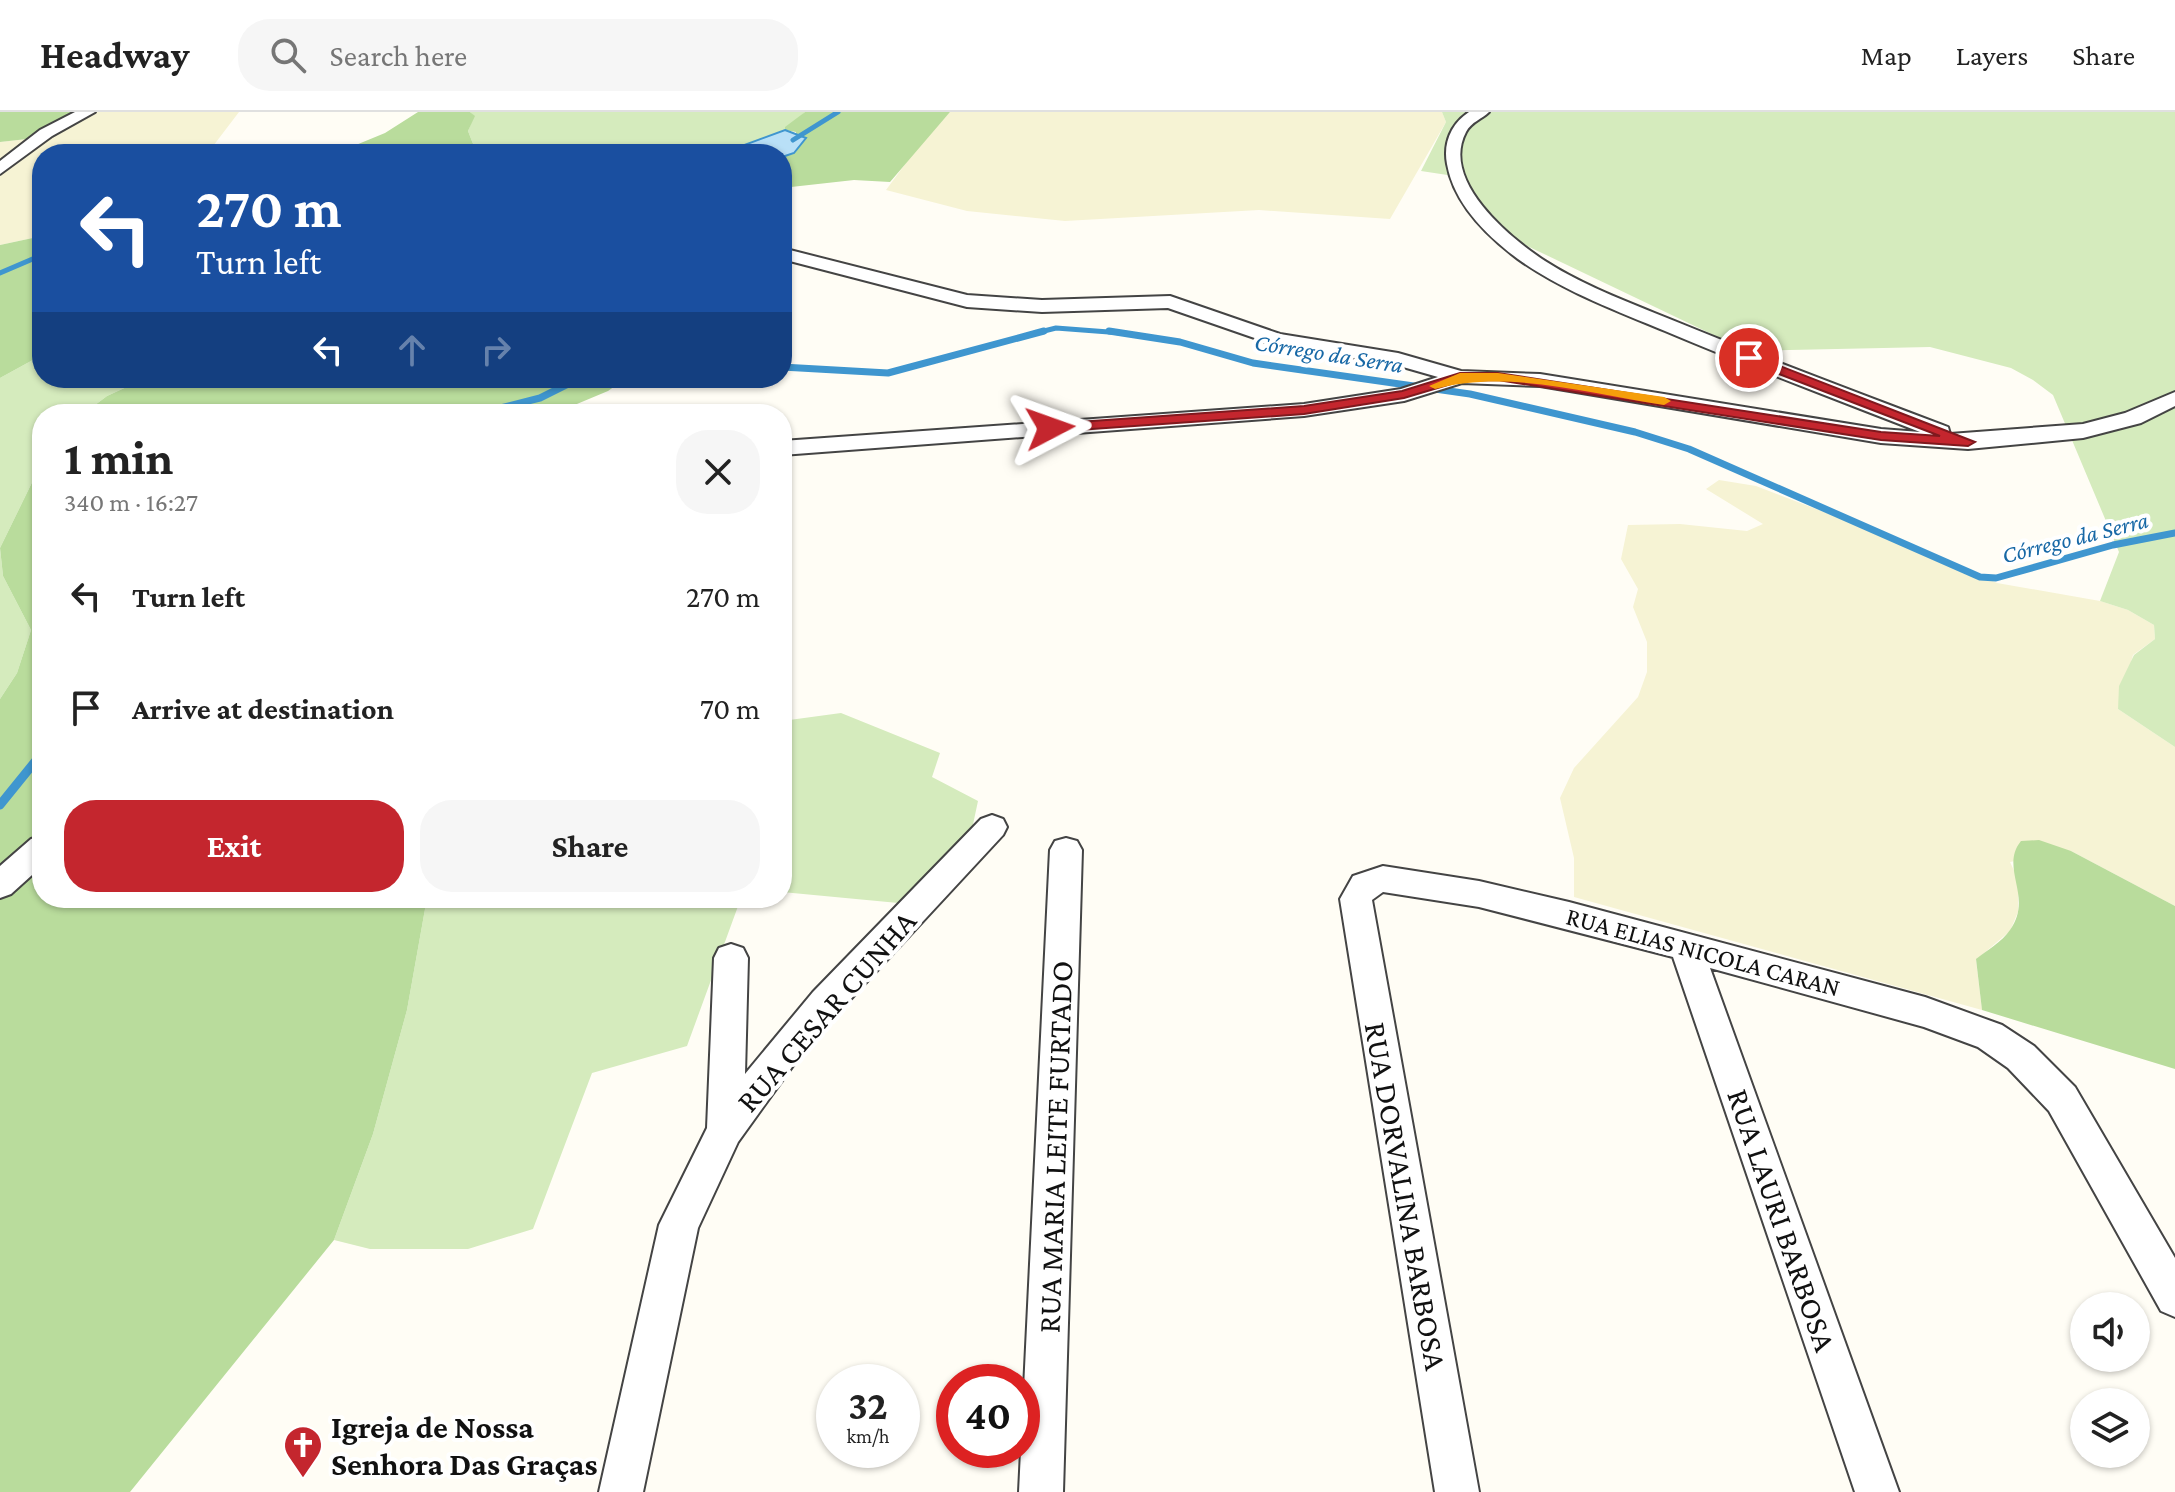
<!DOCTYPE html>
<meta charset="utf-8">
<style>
:root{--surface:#fff;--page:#f6f6f6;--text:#222;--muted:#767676;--line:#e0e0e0;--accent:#c4262e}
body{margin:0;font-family:"Crimson Pro",serif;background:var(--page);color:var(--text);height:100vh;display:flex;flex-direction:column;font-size:30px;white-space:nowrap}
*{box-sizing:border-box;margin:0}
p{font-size:26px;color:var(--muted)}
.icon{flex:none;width:44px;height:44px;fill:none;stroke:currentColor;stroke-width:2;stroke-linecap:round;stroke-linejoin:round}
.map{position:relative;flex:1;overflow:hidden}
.sheet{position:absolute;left:32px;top:292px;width:760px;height:504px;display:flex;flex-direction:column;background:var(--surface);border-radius:32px;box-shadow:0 2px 6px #0004}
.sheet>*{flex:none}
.guide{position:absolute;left:32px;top:32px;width:760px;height:244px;border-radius:32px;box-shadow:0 2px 6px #0004;background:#1a4fa0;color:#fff;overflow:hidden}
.controls{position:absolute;left:2070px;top:1180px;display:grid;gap:16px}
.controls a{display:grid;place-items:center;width:80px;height:80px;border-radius:50%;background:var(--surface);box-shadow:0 2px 6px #0004;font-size:40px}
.speed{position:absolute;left:816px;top:1252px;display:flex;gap:16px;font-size:40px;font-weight:700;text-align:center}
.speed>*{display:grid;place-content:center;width:104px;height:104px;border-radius:50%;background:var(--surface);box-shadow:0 2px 6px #0004;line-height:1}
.speed small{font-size:20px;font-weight:400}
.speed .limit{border:12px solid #d22;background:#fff;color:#111}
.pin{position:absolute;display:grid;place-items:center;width:68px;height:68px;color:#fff;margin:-34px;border:4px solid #fff;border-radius:50%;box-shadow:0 2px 8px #0007}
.me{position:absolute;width:88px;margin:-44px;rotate:86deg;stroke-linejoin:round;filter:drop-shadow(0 0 6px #0008)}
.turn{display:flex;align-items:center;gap:28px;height:168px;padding:0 32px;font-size:36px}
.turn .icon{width:104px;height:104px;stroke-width:2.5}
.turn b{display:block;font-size:56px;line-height:68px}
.lanes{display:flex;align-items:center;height:76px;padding:0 32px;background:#0003;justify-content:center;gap:40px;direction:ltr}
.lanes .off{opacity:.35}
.round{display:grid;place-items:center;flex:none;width:84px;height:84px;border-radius:32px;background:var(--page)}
.head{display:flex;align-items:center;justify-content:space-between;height:136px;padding:0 32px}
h1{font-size:48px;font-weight:700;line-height:60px}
.cta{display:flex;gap:16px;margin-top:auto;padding:16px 32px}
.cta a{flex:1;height:92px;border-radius:32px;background:var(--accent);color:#fff;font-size:32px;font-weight:700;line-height:92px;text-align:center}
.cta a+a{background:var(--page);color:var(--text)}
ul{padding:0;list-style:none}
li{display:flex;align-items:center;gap:24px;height:112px;padding:0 32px}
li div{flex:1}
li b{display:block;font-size:30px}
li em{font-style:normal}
header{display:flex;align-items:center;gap:48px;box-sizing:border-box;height:112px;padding:0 40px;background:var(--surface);border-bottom:2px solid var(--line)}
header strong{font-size:38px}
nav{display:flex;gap:44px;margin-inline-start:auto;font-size:28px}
.search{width:560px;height:72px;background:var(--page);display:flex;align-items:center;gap:20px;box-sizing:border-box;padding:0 28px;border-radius:32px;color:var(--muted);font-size:30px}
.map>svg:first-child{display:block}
.farmland{fill:#f6f3d4}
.green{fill:#d5ebbd}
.forest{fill:#b9dc9c}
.water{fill:#b9e0f7;stroke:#3f96cf;stroke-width:2}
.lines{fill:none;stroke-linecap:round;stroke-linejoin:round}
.stream-far2{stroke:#3f96cf;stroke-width:5}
.stream-far1{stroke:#3f96cf;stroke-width:7}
.stream{stroke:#3f96cf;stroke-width:9}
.minor-casing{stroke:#444;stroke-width:4}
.minor{fill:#fff;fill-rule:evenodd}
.route{fill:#c4262e;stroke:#7f191e;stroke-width:2}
.slow{fill:#f59e0b}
.labels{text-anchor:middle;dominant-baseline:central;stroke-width:8;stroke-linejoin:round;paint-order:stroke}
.far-water-label{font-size:24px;font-style:italic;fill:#1768a6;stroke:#fff}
.street-label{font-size:26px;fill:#111;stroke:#fff}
.near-street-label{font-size:32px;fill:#111;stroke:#fff}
.near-poi-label{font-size:32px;font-weight:bold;fill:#111;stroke:#fff;text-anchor:start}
</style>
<header>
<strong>Headway</strong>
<div class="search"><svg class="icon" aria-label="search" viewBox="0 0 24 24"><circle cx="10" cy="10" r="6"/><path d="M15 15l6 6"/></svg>Search here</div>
<nav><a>Map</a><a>Layers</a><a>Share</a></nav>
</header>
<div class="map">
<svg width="2175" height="1380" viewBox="0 0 2175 1380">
<rect width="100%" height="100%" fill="#fffdf5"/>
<path class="farmland" d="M88,0H239L207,42H42V124L0,133V30L44,25Z
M950,0H1442L1446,10L1390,107L1259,98L1065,109L967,99L886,78L917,36Z
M1719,368L1756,374L1934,442L1997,471L2100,489L2128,498L2154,513L2155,527L2133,543L2118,597L2175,635V794L2071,739L2010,750L2018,767V800L2010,819L1976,848L1982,898L1574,785V746L1560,686L1574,656L1638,585L1647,560V530L1633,495L1638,477L1621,447L1628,413L1680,412L1747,419L1763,412L1706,377Z"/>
<path class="green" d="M470,0H805L785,18L720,42H477L468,19L474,4Z
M1442,0H2175V635L2118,597L2119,574L2134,543L2155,527L2154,513L2128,498L2100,489L2119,440L2053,283L2033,268L2011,256L1930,235L1747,239L1519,130L1454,64L1421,59L1446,10Z
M42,243V266H146L107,284L83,302H42V350L0,436L3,464L31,518L17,561L0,587V266Z
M841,601L940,641L932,665L978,689L965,750L930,794L782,780V609Z
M427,786H741L687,934L592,961L533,1117L468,1137H370L334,1128L373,1022L407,898Z"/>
<path class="forest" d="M0,0H88L45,25L0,30Z
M418,0H470L475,4L468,19L477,42H334L385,21Z
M805,0H950L890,70L854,68L782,76V45L794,40L796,20L785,18V15Z
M42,124V243L0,266V133Z
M146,266H626L608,279L553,302H83L107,284Z
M42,350V786H427L407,898L373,1022L334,1128L130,1380H0V587L17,561L31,518L3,464L0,436Z
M2039,728L2071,739L2175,794V957L1982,898L1976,847C1986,839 2002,830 2010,818C2034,785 1999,756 2021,729Z"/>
<path class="water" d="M785,18L806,26L794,41L782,45V42H720Z"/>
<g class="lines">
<path class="stream-far2" d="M793,28L838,0
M0,161L42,143
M1036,221L1056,216L1122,221"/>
<path class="stream-far1" d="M1109,219L1180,230L1253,251L1470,282L1635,320L1689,337L1980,465L1996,466L2113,433L2175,421
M782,255L888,261L1044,219
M476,302L540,286L580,266"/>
<path class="stream" d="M0,693L42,641"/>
<g class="minor-casing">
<path id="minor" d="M75,0H95L52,24L0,62V49L40,18Z
M1469,0H1489C1482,7 1471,10 1466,20C1440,69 1510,126 1545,149C1587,176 1636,193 1682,212C1770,248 1859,281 1948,315L1950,322L2083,312L2125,301L2175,280V294L2141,311L2083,326L1968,337L1881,331L1540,274L1462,271L1404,289L1304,304L782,343V329L1304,292L1401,277L1438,265L1396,253L1269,231L1168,196L1042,200L967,195L782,147V136L967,183L1042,188L1170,184L1280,222L1398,241L1461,259L1540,262L1881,317L1920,320C1835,287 1750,255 1665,219C1615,198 1563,179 1518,147C1487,124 1454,92 1447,52C1443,31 1451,12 1469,0Z
M992,703L1003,707L1007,715L1003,723L837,902L792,955L738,1030L698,1116L643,1380H599L659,1113L707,1016L714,846L719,836L731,832L743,836L748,846L745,962L813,880L981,707Z
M42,724V754L11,782L0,786V754L31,727Z
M1066,726L1077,729L1082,738L1063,1380H1019L1050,738L1055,729Z
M1383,754L1479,769L1569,790L1925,885L2002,913L2034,934L2075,975L2175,1146V1205L2161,1199L2049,999L2008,956L1978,935L1924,915L1710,856L1899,1380H1855L1673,845L1479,795L1383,780L1372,788L1479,1380H1435L1340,787L1353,764Z"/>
</g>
<use href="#minor" class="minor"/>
</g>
<path class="route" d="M1749,242L1975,330L1968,334L1881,328L1498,268L1461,269L1404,286L1304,302L1050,320L1044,316L1050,312L1304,294L1402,279L1460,261H1498L1881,320L1940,324L1745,249L1743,246Z"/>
<path class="slow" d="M1460,261H1498L1664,285L1671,289L1664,293C1590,282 1508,257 1435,277L1429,274Z"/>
<defs>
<g id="church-pin" transform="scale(2)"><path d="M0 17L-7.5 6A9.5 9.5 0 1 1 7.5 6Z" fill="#c4262e" stroke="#fff"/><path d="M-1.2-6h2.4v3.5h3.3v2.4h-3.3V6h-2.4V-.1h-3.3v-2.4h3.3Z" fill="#fff"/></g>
</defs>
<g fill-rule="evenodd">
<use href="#church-pin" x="303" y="1333"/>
</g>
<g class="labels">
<g class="far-water-label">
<text transform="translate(1329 241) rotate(9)">Córrego da Serra</text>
<text transform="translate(2075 425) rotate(-14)">Córrego da Serra</text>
</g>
<g class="street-label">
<text transform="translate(1703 840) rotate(15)">RUA ELIAS NICOLA CARAN</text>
</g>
<g class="near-street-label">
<text transform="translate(826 899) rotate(-49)">RUA CESAR CUNHA</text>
<text transform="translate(1055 1035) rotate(-88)">RUA MARIA LEITE FURTADO</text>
<text transform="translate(1406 1084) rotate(80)">RUA DORVALINA BARBOSA</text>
<text transform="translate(1782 1108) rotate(71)">RUA LAURI BARBOSA</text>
</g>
<g class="near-poi-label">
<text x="331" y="1315">Igreja de Nossa<tspan x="331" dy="37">Senhora Das Graças</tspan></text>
</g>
</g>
</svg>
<div class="controls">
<a><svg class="icon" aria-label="sound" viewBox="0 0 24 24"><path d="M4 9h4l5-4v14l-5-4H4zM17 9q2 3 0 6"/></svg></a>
<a><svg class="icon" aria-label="layers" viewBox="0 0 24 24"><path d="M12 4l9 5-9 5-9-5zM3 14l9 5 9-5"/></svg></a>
</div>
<div class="speed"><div>32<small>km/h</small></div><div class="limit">40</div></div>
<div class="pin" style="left:1749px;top:246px;background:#d93025"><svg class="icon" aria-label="arrive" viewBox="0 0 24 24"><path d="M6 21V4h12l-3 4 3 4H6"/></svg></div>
<svg class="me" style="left:1050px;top:316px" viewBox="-20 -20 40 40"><path d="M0-17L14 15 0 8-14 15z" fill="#c4262e" stroke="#fff" stroke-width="4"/></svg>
<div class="guide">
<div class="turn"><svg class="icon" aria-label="left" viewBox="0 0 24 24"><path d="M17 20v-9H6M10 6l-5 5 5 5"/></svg><div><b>270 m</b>Turn left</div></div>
<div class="lanes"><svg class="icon" aria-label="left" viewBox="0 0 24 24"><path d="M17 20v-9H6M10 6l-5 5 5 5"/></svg><svg class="icon off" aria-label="ahead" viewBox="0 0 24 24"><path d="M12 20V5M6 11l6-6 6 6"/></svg><svg class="icon off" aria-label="right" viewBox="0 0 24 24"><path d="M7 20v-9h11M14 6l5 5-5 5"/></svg></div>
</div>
<section class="sheet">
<div class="head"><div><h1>1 min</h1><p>340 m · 16:27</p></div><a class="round"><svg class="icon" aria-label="close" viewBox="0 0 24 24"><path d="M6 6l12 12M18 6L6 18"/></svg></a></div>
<ul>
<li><svg class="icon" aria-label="left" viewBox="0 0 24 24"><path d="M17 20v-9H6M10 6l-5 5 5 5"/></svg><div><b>Turn left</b></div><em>270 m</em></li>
<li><svg class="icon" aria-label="arrive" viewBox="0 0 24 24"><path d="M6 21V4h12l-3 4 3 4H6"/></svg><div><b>Arrive at destination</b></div><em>70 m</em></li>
</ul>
<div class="cta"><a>Exit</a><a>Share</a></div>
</section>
</div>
